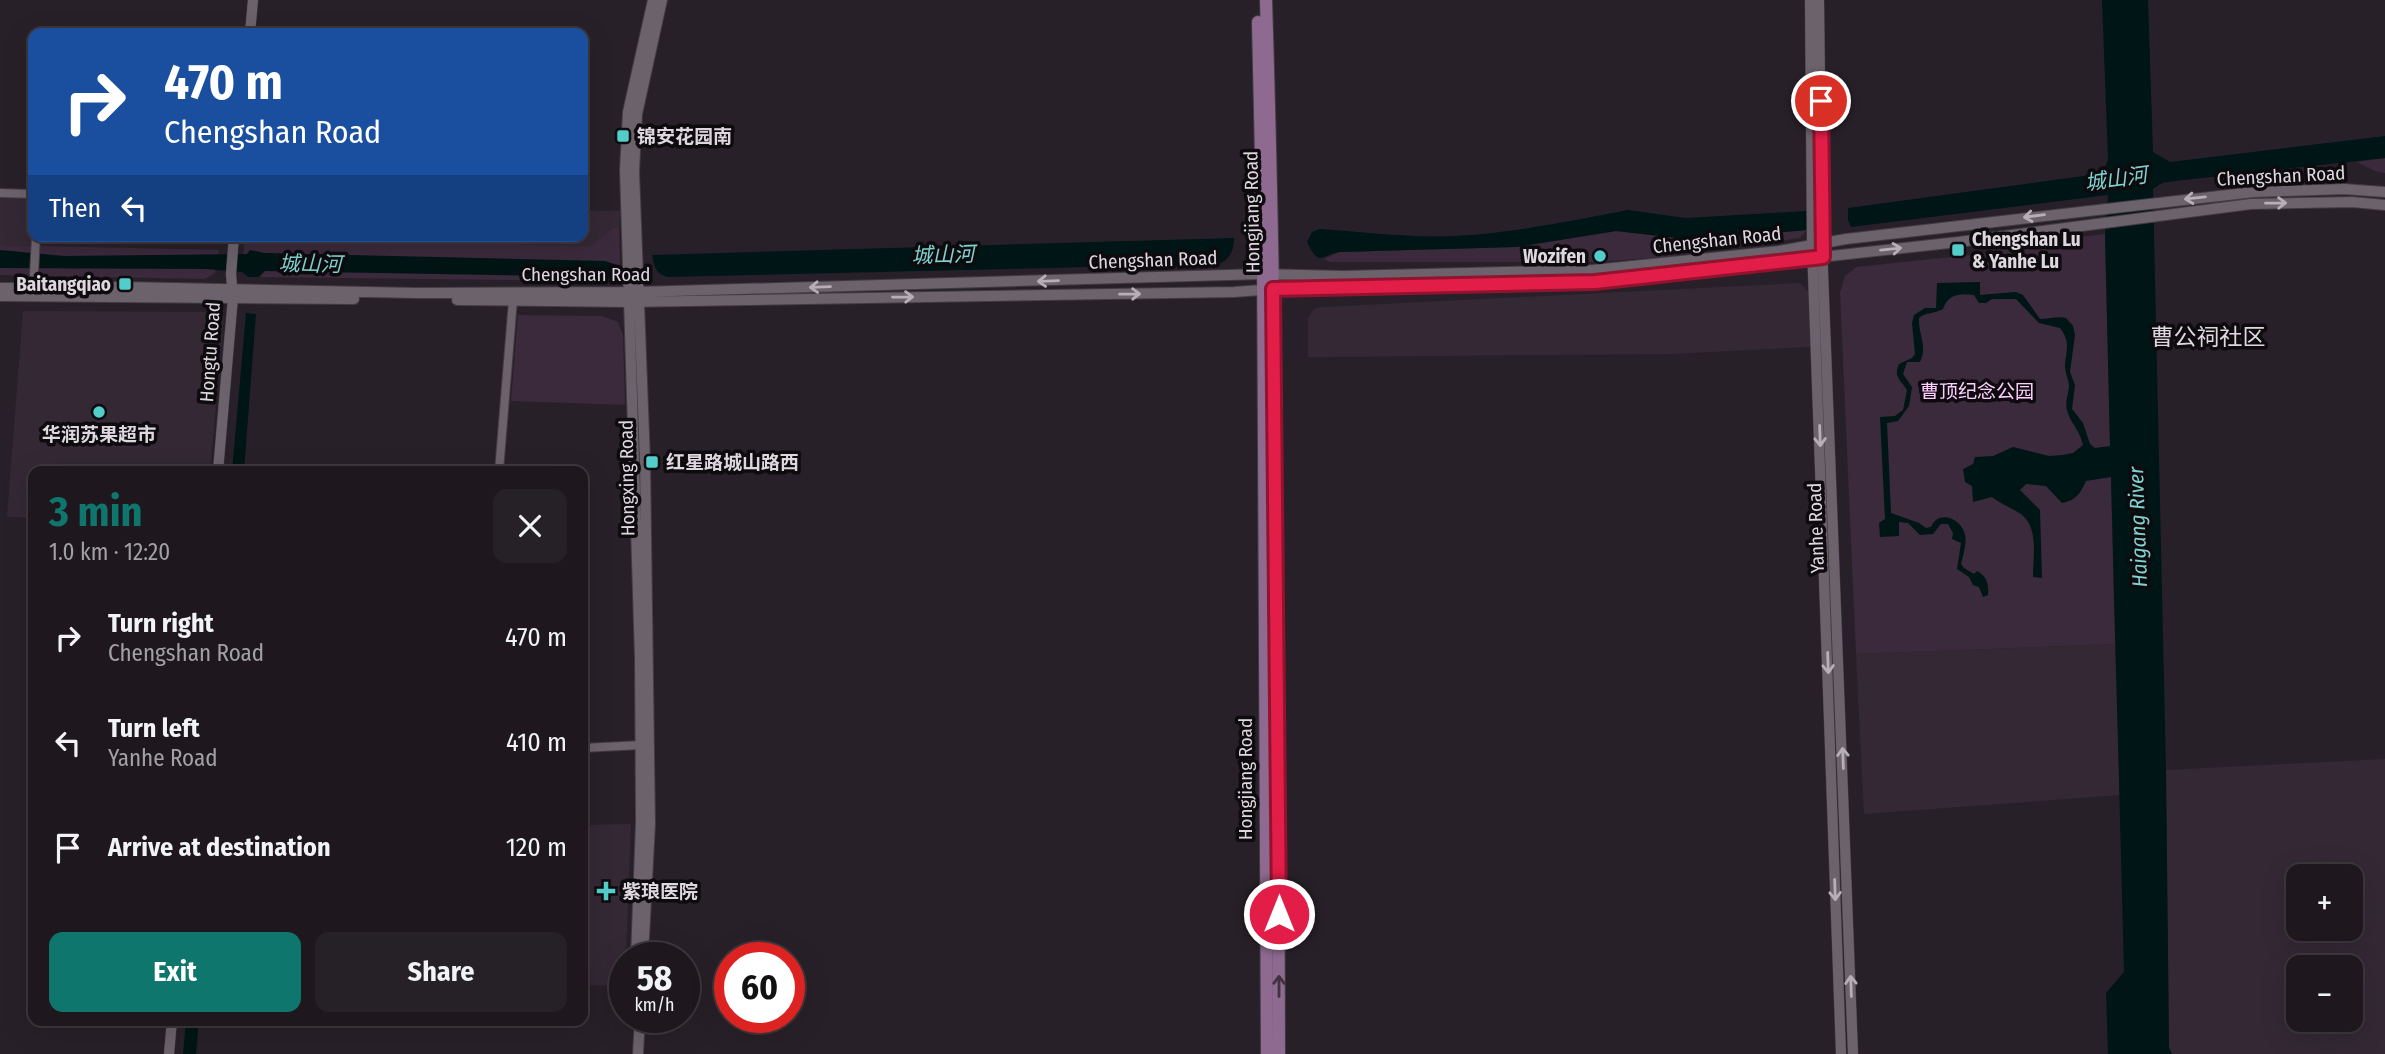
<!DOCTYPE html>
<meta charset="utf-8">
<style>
:root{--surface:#1e181e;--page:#262127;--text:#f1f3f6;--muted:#a1a0a4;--line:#3c373c;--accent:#0f766e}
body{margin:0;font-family:"Fira Sans Condensed","Noto Sans SC",sans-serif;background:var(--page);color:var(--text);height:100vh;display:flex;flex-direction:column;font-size:26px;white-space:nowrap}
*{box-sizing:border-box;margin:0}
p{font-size:23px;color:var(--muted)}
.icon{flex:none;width:38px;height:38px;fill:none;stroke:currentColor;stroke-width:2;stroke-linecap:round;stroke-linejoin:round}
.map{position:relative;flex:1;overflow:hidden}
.sheet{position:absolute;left:28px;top:466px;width:560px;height:560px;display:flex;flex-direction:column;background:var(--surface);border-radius:14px;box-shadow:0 7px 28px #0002,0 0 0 2px var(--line)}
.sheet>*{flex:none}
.hud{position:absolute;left:28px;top:28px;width:560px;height:214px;border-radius:14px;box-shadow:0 7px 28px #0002,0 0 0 2px var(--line);background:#1a4fa0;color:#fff;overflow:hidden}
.buttons{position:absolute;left:2286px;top:864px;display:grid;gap:14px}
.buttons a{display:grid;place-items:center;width:77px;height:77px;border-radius:14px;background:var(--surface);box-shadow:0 7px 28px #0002,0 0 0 2px var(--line);font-size:35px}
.speed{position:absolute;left:609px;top:942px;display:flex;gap:14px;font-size:35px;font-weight:700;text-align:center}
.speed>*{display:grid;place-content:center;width:91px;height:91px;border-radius:50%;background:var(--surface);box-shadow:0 7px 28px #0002,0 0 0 2px var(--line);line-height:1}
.speed small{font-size:18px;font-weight:400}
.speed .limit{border:10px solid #d22;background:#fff;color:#111}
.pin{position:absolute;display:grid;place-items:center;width:60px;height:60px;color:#fff;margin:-30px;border:4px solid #fff;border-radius:50%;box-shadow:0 2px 7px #0007}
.me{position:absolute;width:77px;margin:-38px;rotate:0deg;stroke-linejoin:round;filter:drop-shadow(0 0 5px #0008)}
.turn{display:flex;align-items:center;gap:24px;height:147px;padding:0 21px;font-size:32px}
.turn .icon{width:91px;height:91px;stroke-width:2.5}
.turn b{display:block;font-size:49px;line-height:60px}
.then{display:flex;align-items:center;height:66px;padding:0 21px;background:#0003;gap:14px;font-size:26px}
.round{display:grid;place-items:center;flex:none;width:74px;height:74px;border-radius:14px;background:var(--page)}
.head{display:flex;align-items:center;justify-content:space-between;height:119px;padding:0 21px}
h1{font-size:42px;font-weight:700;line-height:52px;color:var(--accent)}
.cta{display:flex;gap:14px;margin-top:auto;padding:14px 21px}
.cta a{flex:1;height:80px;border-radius:14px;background:var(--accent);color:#fff;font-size:28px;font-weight:700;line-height:80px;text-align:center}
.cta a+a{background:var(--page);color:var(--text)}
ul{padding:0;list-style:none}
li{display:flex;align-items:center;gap:21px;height:105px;padding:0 21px}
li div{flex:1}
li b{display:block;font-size:26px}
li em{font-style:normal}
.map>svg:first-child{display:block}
.built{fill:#332834;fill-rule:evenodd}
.green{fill:#3b293c}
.water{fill:#001515}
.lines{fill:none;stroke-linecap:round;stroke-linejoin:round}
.minor-casing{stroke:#413b42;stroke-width:10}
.tertiary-casing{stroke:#413b42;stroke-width:11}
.secondary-casing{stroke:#413b42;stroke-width:12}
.primary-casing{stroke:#413b42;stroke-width:14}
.minor{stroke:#6b626b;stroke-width:8}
.tertiary{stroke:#6b626b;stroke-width:10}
.secondary{stroke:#6b626b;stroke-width:10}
.primary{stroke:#8e6a90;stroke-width:12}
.oneway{stroke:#b6afb6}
.oneway2{stroke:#413143}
.route-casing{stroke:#92132f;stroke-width:18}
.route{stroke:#e11d48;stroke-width:12}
.poi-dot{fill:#53cdca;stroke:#0e0b0f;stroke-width:2.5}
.labels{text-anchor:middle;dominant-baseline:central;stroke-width:7;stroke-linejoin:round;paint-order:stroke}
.poi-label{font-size:19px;font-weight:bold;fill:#ded8de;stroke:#0e0b0f;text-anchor:start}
.street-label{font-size:19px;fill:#ded8de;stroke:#0e0b0f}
.park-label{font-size:19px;fill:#fdcefe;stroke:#0e0b0f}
.water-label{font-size:21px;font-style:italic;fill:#7ed3d0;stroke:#0e0b0f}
.quarter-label{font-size:23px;fill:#ded8de;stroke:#0e0b0f}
</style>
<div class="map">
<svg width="2385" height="1054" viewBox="0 0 2385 1054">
<rect width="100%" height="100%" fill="#282028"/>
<path class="built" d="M0,196L33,199L31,245H0Z
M583,210L620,211L619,227L613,228L589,246L297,236H583Z
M1800,283L1809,292L1810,347L1670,354L1308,357V318L1314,309L1323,307Z
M23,311L220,312L224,316L210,471H33V518L7,517Z
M2115,644L2120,795L1864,814L1856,654Z
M2385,759V1054H2172L2169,1048L2166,770ZM2298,877H2350V929H2298ZM2298,968H2350V1020H2298Z
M631,824L625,986L583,985V825Z"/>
<path class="green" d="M2385,158V173L2375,171L2357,162Z
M619,227L620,266L618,273L596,281L254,277H248L242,272L245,236L589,246L613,228Z
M1807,230L1800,238L1662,257L1598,262H1330L1324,259L1339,252L1516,247L1616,231L1695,240Z
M2105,234L2115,644L1856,654L1840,293L1845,276L1856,267L1980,254L2022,244Z
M0,245L219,250L215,273L205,279L0,275Z
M518,315L602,316L618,322L623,335L625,405L511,401Z"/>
<path class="water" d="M2102,0H2148L2153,152L2170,162L2385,136V158L2175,181L2162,183L2153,189L2166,770L2169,1048L2172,1054H2108L2106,993L2124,972L2111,477L2086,481C2080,494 2076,500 2062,503L2046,486L2026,484L2020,490L2040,510L2042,578L2033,577C2033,556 2039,528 2021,514C2012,508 2001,504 1992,497L1973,502L1972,486L1965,482L1963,469L1973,464L1975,457L1993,456L2013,447L2049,456L2062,455L2073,453L2083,445C2080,430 2069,421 2067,410C2065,402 2068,395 2069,387C2069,380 2065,373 2065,365C2066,350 2071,342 2060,328L2039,323L2016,299H1992L1986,303H1979L1974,295C1960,293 1948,294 1943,309C1934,314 1926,312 1919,318C1918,334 1928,347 1920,362H1907L1903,374L1912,387L1909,406L1898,421L1887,423L1891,513L1919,523L1926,528L1931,527C1938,509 1962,518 1965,535C1967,542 1963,556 1961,564L1964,568L1974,574L1977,571C1987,576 1989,585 1988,595L1983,597L1979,587L1973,585L1969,577L1957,569L1961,543L1952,539L1953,533L1948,524H1941L1933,534L1920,535L1908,523L1899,522V536L1880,537L1879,523L1885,519L1880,417L1895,416L1903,410L1907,390C1901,380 1893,377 1899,364L1912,358L1915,354L1912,323L1914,315L1925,308H1936L1937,283L1980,282V295L2016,292L2023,295L2040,319C2050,319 2057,316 2066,318L2073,326L2075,335L2070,372L2075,385L2072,409L2083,423L2090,444L2095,448L2110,446L2105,234L2108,195L1851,227L1848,220V208L2091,175L2104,169L2108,160Z
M1628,210L1686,218L1807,211V230L1695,240L1616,231L1516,247L1339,252C1319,257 1319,266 1307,242L1312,232L1320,229C1364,232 1409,238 1454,236C1513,233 1570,221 1628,210Z
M1234,238C1234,250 1230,260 1218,264L667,277C655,273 654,266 652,255Z
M0,250L64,256L247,254L250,250L264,253L605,261L620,266L618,273L613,277L265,271L259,277H248L242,272L205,269L0,268Z
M246,313L256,314L244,471H232Z
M186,1020H199L196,1054H183Z"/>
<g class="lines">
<g class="minor-casing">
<path id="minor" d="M0,193L33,194
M33,293L36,236
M499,471L513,300
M583,748L641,745"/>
</g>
<g class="tertiary-casing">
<path id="tertiary" d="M1810,0L1812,246L1841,1054
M1819,0L1822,245L1853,1054
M250,33L253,0
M218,471L233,297L231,274L234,236
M169,1054L172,1020"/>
</g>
<g class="secondary-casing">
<path id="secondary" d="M0,288L124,287L417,293L638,292L1263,274L1343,276L1593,270L1779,251L1846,239L2254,192L2344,189L2385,192
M0,296L354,299
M457,300L629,302L1234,292L1305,287L1595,282L1958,242L2251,204L2352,202L2385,205
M636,957L641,822L640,658L625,170L628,112L653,0
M643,957L650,824L645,460L634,171L637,114L662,0
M638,1054L640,1017"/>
</g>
<g class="primary-casing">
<path id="primary" d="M1266,0C1277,351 1278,703 1279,1054
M1258,22L1263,249L1267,1054"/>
</g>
<use href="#minor" class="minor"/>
<use href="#tertiary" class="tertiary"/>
<use href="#secondary" class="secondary"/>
<use href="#primary" class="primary"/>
</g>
<defs><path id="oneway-shaft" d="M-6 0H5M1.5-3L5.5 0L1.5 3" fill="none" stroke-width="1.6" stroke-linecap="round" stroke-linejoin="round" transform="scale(1.75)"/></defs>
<g class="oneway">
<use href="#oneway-shaft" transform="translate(2195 198) rotate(174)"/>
<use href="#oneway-shaft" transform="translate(2276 203) rotate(-1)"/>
<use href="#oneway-shaft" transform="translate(2034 216) rotate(173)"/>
<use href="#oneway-shaft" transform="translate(1891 249) rotate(-6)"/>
<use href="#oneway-shaft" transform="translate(1048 281) rotate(178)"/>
<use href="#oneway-shaft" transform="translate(820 287) rotate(178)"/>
<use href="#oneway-shaft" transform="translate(1130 294) rotate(-1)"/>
<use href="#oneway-shaft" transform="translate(903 297) rotate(-1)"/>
<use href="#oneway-shaft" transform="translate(1820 436) rotate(88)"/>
<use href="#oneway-shaft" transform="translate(1828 663) rotate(88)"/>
<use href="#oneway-shaft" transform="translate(1843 758) rotate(-92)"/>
<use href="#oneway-shaft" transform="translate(1835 890) rotate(88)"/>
<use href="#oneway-shaft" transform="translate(1851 986) rotate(-92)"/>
</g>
<use class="oneway2" href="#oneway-shaft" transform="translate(1279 986) rotate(-90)"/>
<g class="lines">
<g class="route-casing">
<path id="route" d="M1279,914L1273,289L1595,282L1823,257L1821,101"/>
</g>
<use href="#route" class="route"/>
</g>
<g class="poi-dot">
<rect x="616" y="129" width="14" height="14" rx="3.5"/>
<rect x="1951" y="243" width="14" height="14" rx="3.5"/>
<circle cx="1600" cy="256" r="7"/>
<rect x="118" y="277" width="14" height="14" rx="3.5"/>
<circle cx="99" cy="412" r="7"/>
<rect x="645" y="455" width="14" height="14" rx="3.5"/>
<path d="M602.5 880.5h7v7h7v7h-7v7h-7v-7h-7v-7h7z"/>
</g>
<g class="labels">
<g class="poi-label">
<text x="637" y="136">锦安花园南</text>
<text x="1972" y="239">Chengshan Lu<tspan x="1972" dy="22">&amp; Yanhe Lu</tspan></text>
<text x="1586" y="256" text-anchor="end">Wozifen</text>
<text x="111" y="284" text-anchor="end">Baitangqiao</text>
<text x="99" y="434" text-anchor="middle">华润苏果超市</text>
<text x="666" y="462">红星路城山路西</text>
<text x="622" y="891">紫琅医院</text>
</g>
<g class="street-label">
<text transform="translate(2281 176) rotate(-3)">Chengshan Road</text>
<text transform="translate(1252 212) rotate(-91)">Hongjiang Road</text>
<text transform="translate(1717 240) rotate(-6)">Chengshan Road</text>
<text transform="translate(1153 260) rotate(-2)">Chengshan Road</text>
<text x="586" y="274">Chengshan Road</text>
<text transform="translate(210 352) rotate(-86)">Hongtu Road</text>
<text transform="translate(627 478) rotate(-91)">Hongxing Road</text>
<text transform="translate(1816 528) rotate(-92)">Yanhe Road</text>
<text transform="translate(1245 779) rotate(-90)">Hongjiang Road</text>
</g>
<g class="park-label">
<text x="1977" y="391">曹顶纪念公园</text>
</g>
<g class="water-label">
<text transform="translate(2116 179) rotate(-8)">城山河</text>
<text transform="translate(943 255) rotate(-2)">城山河</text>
<text transform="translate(310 264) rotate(1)">城山河</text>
<text transform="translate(2138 527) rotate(-92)">Haigang River</text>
</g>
<g class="quarter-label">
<text x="2208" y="337">曹公祠社区</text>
</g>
</g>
</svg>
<div class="buttons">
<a>+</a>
<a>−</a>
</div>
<div class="speed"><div>58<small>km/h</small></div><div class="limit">60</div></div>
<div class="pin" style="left:1821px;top:101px;background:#d93025"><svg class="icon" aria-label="arrive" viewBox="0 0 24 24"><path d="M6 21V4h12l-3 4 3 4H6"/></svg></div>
<svg class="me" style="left:1279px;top:914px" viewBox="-20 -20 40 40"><circle r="17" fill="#e11d48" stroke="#fff" stroke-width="3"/><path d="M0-11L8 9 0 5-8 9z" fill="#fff"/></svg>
<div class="hud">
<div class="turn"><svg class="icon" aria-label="right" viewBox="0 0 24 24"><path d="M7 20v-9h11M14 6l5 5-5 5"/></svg><div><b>470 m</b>Chengshan Road</div></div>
<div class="then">Then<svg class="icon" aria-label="left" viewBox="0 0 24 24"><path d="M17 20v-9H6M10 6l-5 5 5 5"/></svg></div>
</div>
<section class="sheet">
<div class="head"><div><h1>3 min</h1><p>1.0 km · 12:20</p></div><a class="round"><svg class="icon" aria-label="close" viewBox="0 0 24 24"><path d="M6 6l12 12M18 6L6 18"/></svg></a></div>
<ul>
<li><svg class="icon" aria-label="right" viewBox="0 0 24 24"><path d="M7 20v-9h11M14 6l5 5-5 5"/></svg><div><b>Turn right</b><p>Chengshan Road</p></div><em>470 m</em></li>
<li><svg class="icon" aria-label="left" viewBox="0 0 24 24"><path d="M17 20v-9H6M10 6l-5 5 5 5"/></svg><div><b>Turn left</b><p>Yanhe Road</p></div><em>410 m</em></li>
<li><svg class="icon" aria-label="arrive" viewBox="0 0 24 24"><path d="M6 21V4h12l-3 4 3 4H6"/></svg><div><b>Arrive at destination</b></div><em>120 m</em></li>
</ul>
<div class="cta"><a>Exit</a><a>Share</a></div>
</section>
</div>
